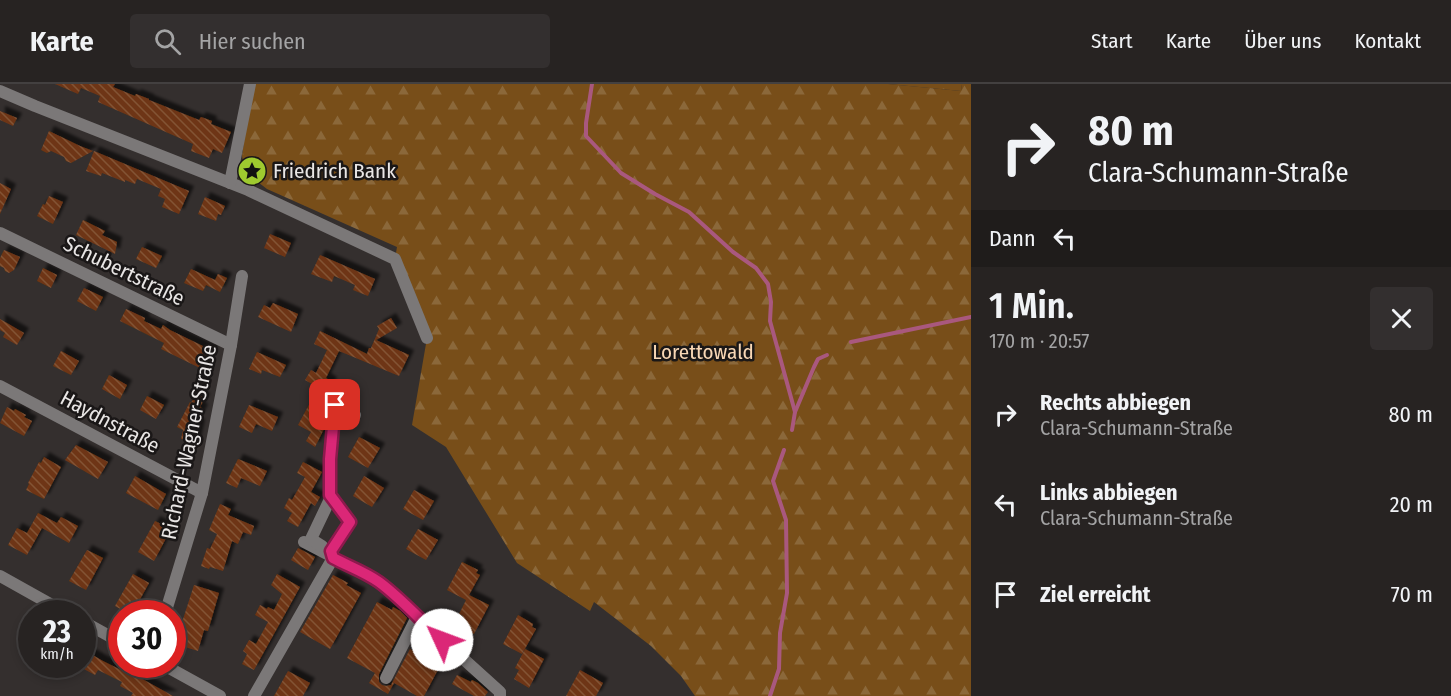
<!DOCTYPE html>
<html lang="de">
<meta charset="utf-8">
<style>
body{margin:0;font-family:"Fira Sans Condensed",sans-serif;background:#332f2f;color:#f1f3f6;height:100vh;display:flex;flex-direction:column;font-size:22px;white-space:nowrap}
*{box-sizing:border-box;margin:0}
p{font-size:20px;color:#a4a4a5}
.icon{flex:none;width:33px;height:33px;fill:none;stroke:currentColor;stroke-width:2;stroke-linecap:round;stroke-linejoin:round}
.map{position:relative;flex:1;overflow:hidden}
.sheet{display:flex;flex-direction:column;background:#272322;width:480px}
.sheet>*{flex:none}
.hud{background:#272322;color:#f1f3f6;overflow:hidden}
.speed{position:absolute;left:18px;top:516px;display:flex;gap:12px;font-size:30px;font-weight:700;text-align:center}
.speed>*{display:grid;place-content:center;width:78px;height:78px;border-radius:50%;background:#272322;box-shadow:0 3px 9px #0003,0 0 0 2px #434040;line-height:1}
.speed small{font-size:15px;font-weight:400}
.speed .limit{border:9px solid #d22;background:#fff;color:#111}
.pin{position:absolute;display:grid;place-items:center;width:51px;height:51px;color:#fff;margin:-26px;border-radius:12px;box-shadow:0 3px 9px #0006}
.me{position:absolute;width:66px;margin:-33px;rotate:313deg;stroke-linejoin:round;filter:drop-shadow(0 0 4px #0008)}
.turn{display:flex;align-items:center;gap:21px;height:126px;padding:0 18px;font-size:27px}
.turn .icon{width:78px;height:78px;stroke-width:2.5}
.turn b{display:block;font-size:42px;line-height:51px}
.then{display:flex;align-items:center;height:57px;padding:0 18px;background:#0003;gap:12px;font-size:22px}
.round{display:grid;place-items:center;flex:none;width:63px;height:63px;border-radius:6px;background:#332f2f}
.summary{display:flex;align-items:center;justify-content:space-between;height:102px;padding:0 18px}
h1{font-size:36px;font-weight:600;line-height:45px}
ul{padding:0;list-style:none}
li{display:flex;align-items:center;gap:18px;height:90px;padding:0 18px}
li div{flex:1}
li b{display:block;font-size:22px}
li em{font-style:normal}
header{display:flex;align-items:center;gap:36px;box-sizing:border-box;height:84px;padding:0 30px;background:#272322;border-bottom:2px solid #434040}
header strong{font-size:28px}
nav{display:flex;gap:33px;margin-inline-start:auto;font-size:21px}
.search{width:420px;height:54px;background:#332f2f;display:flex;align-items:center;gap:15px;box-sizing:border-box;padding:0 21px;border-radius:6px;color:#a4a4a5;font-size:22px}
main{display:flex;flex:1;min-height:0}
.map>svg:first-child{display:block}
</style>
<header>
<strong>Karte</strong>
<div class="search"><svg class="icon" aria-label="search" viewBox="0 0 24 24"><circle cx="10" cy="10" r="6"/><path d="M15 15l6 6"/></svg>Hier suchen</div>
<nav><a>Start</a><a>Karte</a><a>Über uns</a><a>Kontakt</a></nav>
</header>
<main>
<div class="map">
<svg width="971" height="612" viewBox="0 0 971 612">
<defs>
<pattern id="grass-tufts" width="24" height="20" patternUnits="userSpaceOnUse" patternTransform="scale(1.5)"><rect width="24" height="20" fill="#784e19"/><path d="M3 7l-1-3M5 7V3M7 7l1-3M15 17l-1-3M17 17v-4M19 17l1-3" fill="none" stroke="#8b683a"/></pattern>
<pattern id="forest-firs" width="22" height="20" patternUnits="userSpaceOnUse" patternTransform="scale(1.5)"><rect width="22" height="20" fill="#784e19"/><path d="M5 1l3.5 6h-7zM16 11l3.5 6h-7z" fill="#8b683a"/></pattern>
<pattern id="building-back-hatch" width="6" height="6" patternUnits="userSpaceOnUse" patternTransform="scale(1.5)"><rect width="6" height="6" fill="#6e3614"/><path d="M-1 5l2 2M0 0l6 6M5-1l2 2" fill="none" stroke="#835336"/></pattern>
<filter id="shadow"><feDropShadow dx="5" dy="-5" stdDeviation="1.5" flood-color="#0009"/></filter>
</defs>
<rect width="100%" height="100%" fill="#342f2e"/>
<polygon fill="url(#grass-tufts)" points="888,0 962,0 961,7"/>
<polygon fill="url(#forest-firs)" points="252,0 888,0 961,7 962,0 971,0 971,612 695,612 681,592 651,562 594,518 590,527 517,479 446,363 412,341 427,254 395,175 397,163 267,105 246,89 242,72"/>
<g fill="none" stroke-linecap="round" stroke-linejoin="round">
<g stroke="#a9587e" stroke-width="4">
<polyline points="592,0 586,39 586,52 621,89 655,110 689,128 733,168 756,184 768,200 771,218 770,237 795,328"/>
<polyline points="851,258 971,233"/>
<polyline points="792,346 795,328 814,283 818,275 827,271"/>
<polyline points="770,612 779,585 780,549 787,509 786,436 773,397 784,366"/>
</g>
</g>
<g fill="url(#building-back-hatch)" filter="url(#shadow)">
<polygon points="55,0 115,0 113,3 135,12 136,10 149,15 149,16 199,36 201,33 212,37 211,40 231,48 222,69 213,65 209,74 191,67 193,60 98,18 100,12 81,4 78,10"/>
<polygon points="0,27 17,34 13,42 0,36"/>
<polygon points="49,47 80,62 93,67 71,79 66,77 64,73 51,67 47,69 41,66"/>
<polygon points="94,67 189,107 179,130 162,123 165,115 158,112 161,105 137,95 135,100 125,96 125,98 102,89 101,92 86,87"/>
<polygon points="0,99 11,105 0,130"/>
<polygon points="49,112 63,118 53,140 37,132 43,120 45,121"/>
<polygon points="205,113 225,122 221,131 218,130 216,137 198,130"/>
<polygon points="83,136 105,147 102,151 117,158 115,170 76,151"/>
<polygon points="270,150 291,159 285,173 264,164"/>
<polygon points="142,163 162,172 156,184 136,175"/>
<polygon points="4,166 20,173 14,186 9,189 5,187 4,184 0,182 0,174"/>
<polygon points="320,171 375,195 368,212 353,206 355,201 334,192 332,198 311,190"/>
<polygon points="43,184 57,191 51,204 37,197"/>
<polygon points="191,185 215,196 218,190 227,194 220,208 206,201 203,207 184,199"/>
<polygon points="84,204 103,213 96,227 77,217"/>
<polygon points="273,219 298,230 291,248 258,233 264,221 270,224"/>
<polygon points="126,225 145,234 144,237 161,245 163,241 170,246 213,267 204,286 161,265 164,259 120,237"/>
<polygon points="391,234 397,244 376,256 409,271 399,292 339,267 326,294 332,298 321,317 327,320 326,327 321,338 325,340 325,343 315,363 306,357 311,348 298,341 312,315 310,314 314,307 312,300 305,296 311,286 316,289 327,266 314,260 320,247 367,270 369,264 371,264 379,245 377,242"/>
<polygon points="0,235 24,249 17,261 3,253 5,249 0,246"/>
<polygon points="61,267 79,277 71,291 53,282"/>
<polygon points="257,268 286,281 280,293 262,286 261,290 249,285"/>
<polygon points="109,291 127,301 120,315 102,305"/>
<polygon points="196,310 205,314 200,323 203,325 196,339 200,340 196,358 181,355 183,346 177,343 190,318 191,319"/>
<polygon points="147,312 164,321 156,335 140,326"/>
<polygon points="249,321 278,333 272,347 256,340 252,349 239,343"/>
<polygon points="7,323 14,327 15,325 26,331 24,333 32,337 24,352 0,339"/>
<polygon points="359,353 380,364 368,384 348,373"/>
<polygon points="76,361 108,378 98,395 65,376"/>
<polygon points="44,373 61,383 44,415 26,406 29,400 28,399 39,378 41,379"/>
<polygon points="238,375 267,387 260,402 241,394 237,404 226,399"/>
<polygon points="303,378 322,388 311,408 320,413 315,422 311,419 298,443 287,437 292,429 284,424 289,414 292,416 305,393 297,389"/>
<polygon points="135,392 166,410 158,426 126,409"/>
<polygon points="364,392 384,404 372,423 353,412"/>
<polygon points="414,406 434,417 423,436 403,425"/>
<polygon points="220,420 231,425 228,431 254,442 251,451 243,448 238,460 232,457 223,487 210,483 209,485 201,482 207,464 210,465 217,450 209,446"/>
<polygon points="38,429 57,439 61,433 78,442 69,459 42,444 27,471 8,461 17,444 27,449"/>
<polygon points="155,437 171,445 154,477 138,468"/>
<polygon points="418,445 438,456 426,476 406,465"/>
<polygon points="298,464 315,473 308,486 291,476"/>
<polygon points="87,466 103,474 86,506 69,497"/>
<polygon points="462,478 478,486 476,489 480,491 469,511 489,521 474,550 458,542 463,532 459,530 466,516 447,506"/>
<polygon points="133,490 149,499 132,530 129,530 115,522"/>
<polygon points="277,490 300,503 254,586 242,580 247,570 243,567 249,556 256,560 268,538 255,531 260,521 267,525 268,523 274,526 282,510 271,501"/>
<polygon points="333,491 348,499 346,501 361,509 330,565 300,548"/>
<polygon points="194,501 219,509 208,547 204,546 198,567 175,560"/>
<polygon points="377,518 392,526 393,523 400,527 407,534 379,590 379,598 382,601 386,602 391,601 410,565 440,582 424,612 417,612 394,599 388,610 369,599 375,589 347,574"/>
<polygon points="518,531 533,540 532,543 536,545 522,570 503,560"/>
<polygon points="82,565 103,577 125,588 126,586 173,612 131,612 133,609 120,602 122,598 98,586 95,591 82,584"/>
<polygon points="525,565 544,575 529,604 514,595 519,586 515,584"/>
<polygon points="580,586 603,599 596,612 566,612"/>
<polygon points="288,587 310,599 303,612 274,612"/>
<polygon points="457,591 471,598 472,596 478,599 488,608 485,612 474,612 452,600"/>
</g>
<g fill="none" stroke-linecap="round" stroke-linejoin="round">
<g stroke="#7b7878" stroke-width="12">
<polyline points="0,7 35,22 248,106 395,175 427,254"/>
<polyline points="230,99 250,0"/>
<polyline points="0,149 231,261"/>
<polyline points="0,302 202,409"/>
<polyline points="304,458 377,496 398,513 417,533 500,608 500,612"/>
<polyline points="322,462 311,455 331,413"/>
<polyline points="0,492 68,530"/>
<polyline points="165,530 202,409 231,261 242,192"/>
<polyline points="82,537 122,559"/>
<polyline points="162,580 220,612"/>
<polyline points="386,594 417,533"/>
<polyline points="254,612 333,474 331,467 350,438 330,411 330,375 335,321 355,331"/>
</g>
</g>
<g fill="none" stroke-linecap="round" stroke-linejoin="round">
<g stroke="#8e194d" stroke-width="15">
<path id="route" d="M335,321L330,375V411L350,438L331,467L333,474C348,482 365,488 379,498C402,515 421,537 442,556"/>
</g>
<use href="#route" stroke="#db2777" stroke-width="10"/>
</g>
<defs>
<g id="sight-disc" transform="scale(1.5)"><circle r="9.5" fill="#9eca2f" stroke="#1a1717"/><path d="M0-6L1.8-2.2L6-1.7L2.9 1.2L3.7 5.4L0 3.3L-3.7 5.4L-2.9 1.2L-6-1.7L-1.8-2.2Z" fill="#111"/></g>
</defs>
<g fill-rule="evenodd">
<use href="#sight-disc" x="252" y="87"/>
</g>
<g text-anchor="middle" stroke-width="5" stroke-linejoin="round" paint-order="stroke">
<g font-size="21" fill="#e9e6e5" stroke="#1a1717" text-anchor="start">
<text x="273" y="94">Friedrich Bank</text>
</g>
<g font-size="21" fill="#e9e6e5" stroke="#1a1717">
<text transform="translate(124 187) rotate(26)" y="7">Schubertstraße</text>
<text transform="translate(110 338) rotate(28)" y="7">Haydnstraße</text>
<text transform="translate(189 358) rotate(-78)" y="7">Richard-Wagner-Straße</text>
</g>
<g font-size="21" fill="#f8d7b5" stroke="#1a1717">
<text x="703" y="275">Lorettowald</text>
</g>
</g>
</svg>
<div class="speed"><div>23<small>km/h</small></div><div class="limit">30</div></div>
<div class="pin" style="left:335px;top:321px;background:#d93025"><svg class="icon" aria-label="arrive" viewBox="0 0 24 24"><path d="M6 21V4h12l-3 4 3 4H6"/></svg></div>
<svg class="me" style="left:442px;top:556px" viewBox="-20 -20 40 40"><circle r="19" fill="#fff"/><path d="M0-13L10 11 0 6-10 11z" fill="#db2777"/></svg>
</div>
<section class="sheet">
<div class="hud">
<div class="turn"><svg class="icon" aria-label="right" viewBox="0 0 24 24"><path d="M7 20v-9h11M14 6l5 5-5 5"/></svg><div><b>80 m</b>Clara-Schumann-Straße</div></div>
<div class="then">Dann<svg class="icon" aria-label="left" viewBox="0 0 24 24"><path d="M17 20v-9H6M10 6l-5 5 5 5"/></svg></div>
</div>
<div class="summary"><div><h1>1 Min.</h1><p>170 m · 20:57</p></div><a class="round"><svg class="icon" aria-label="close" viewBox="0 0 24 24"><path d="M6 6l12 12M18 6L6 18"/></svg></a></div>
<ul>
<li><svg class="icon" aria-label="right" viewBox="0 0 24 24"><path d="M7 20v-9h11M14 6l5 5-5 5"/></svg><div><b>Rechts abbiegen</b><p>Clara-Schumann-Straße</p></div><em>80 m</em></li>
<li><svg class="icon" aria-label="left" viewBox="0 0 24 24"><path d="M17 20v-9H6M10 6l-5 5 5 5"/></svg><div><b>Links abbiegen</b><p>Clara-Schumann-Straße</p></div><em>20 m</em></li>
<li><svg class="icon" aria-label="arrive" viewBox="0 0 24 24"><path d="M6 21V4h12l-3 4 3 4H6"/></svg><div><b>Ziel erreicht</b></div><em>70 m</em></li>
</ul>
</section>
</main>
